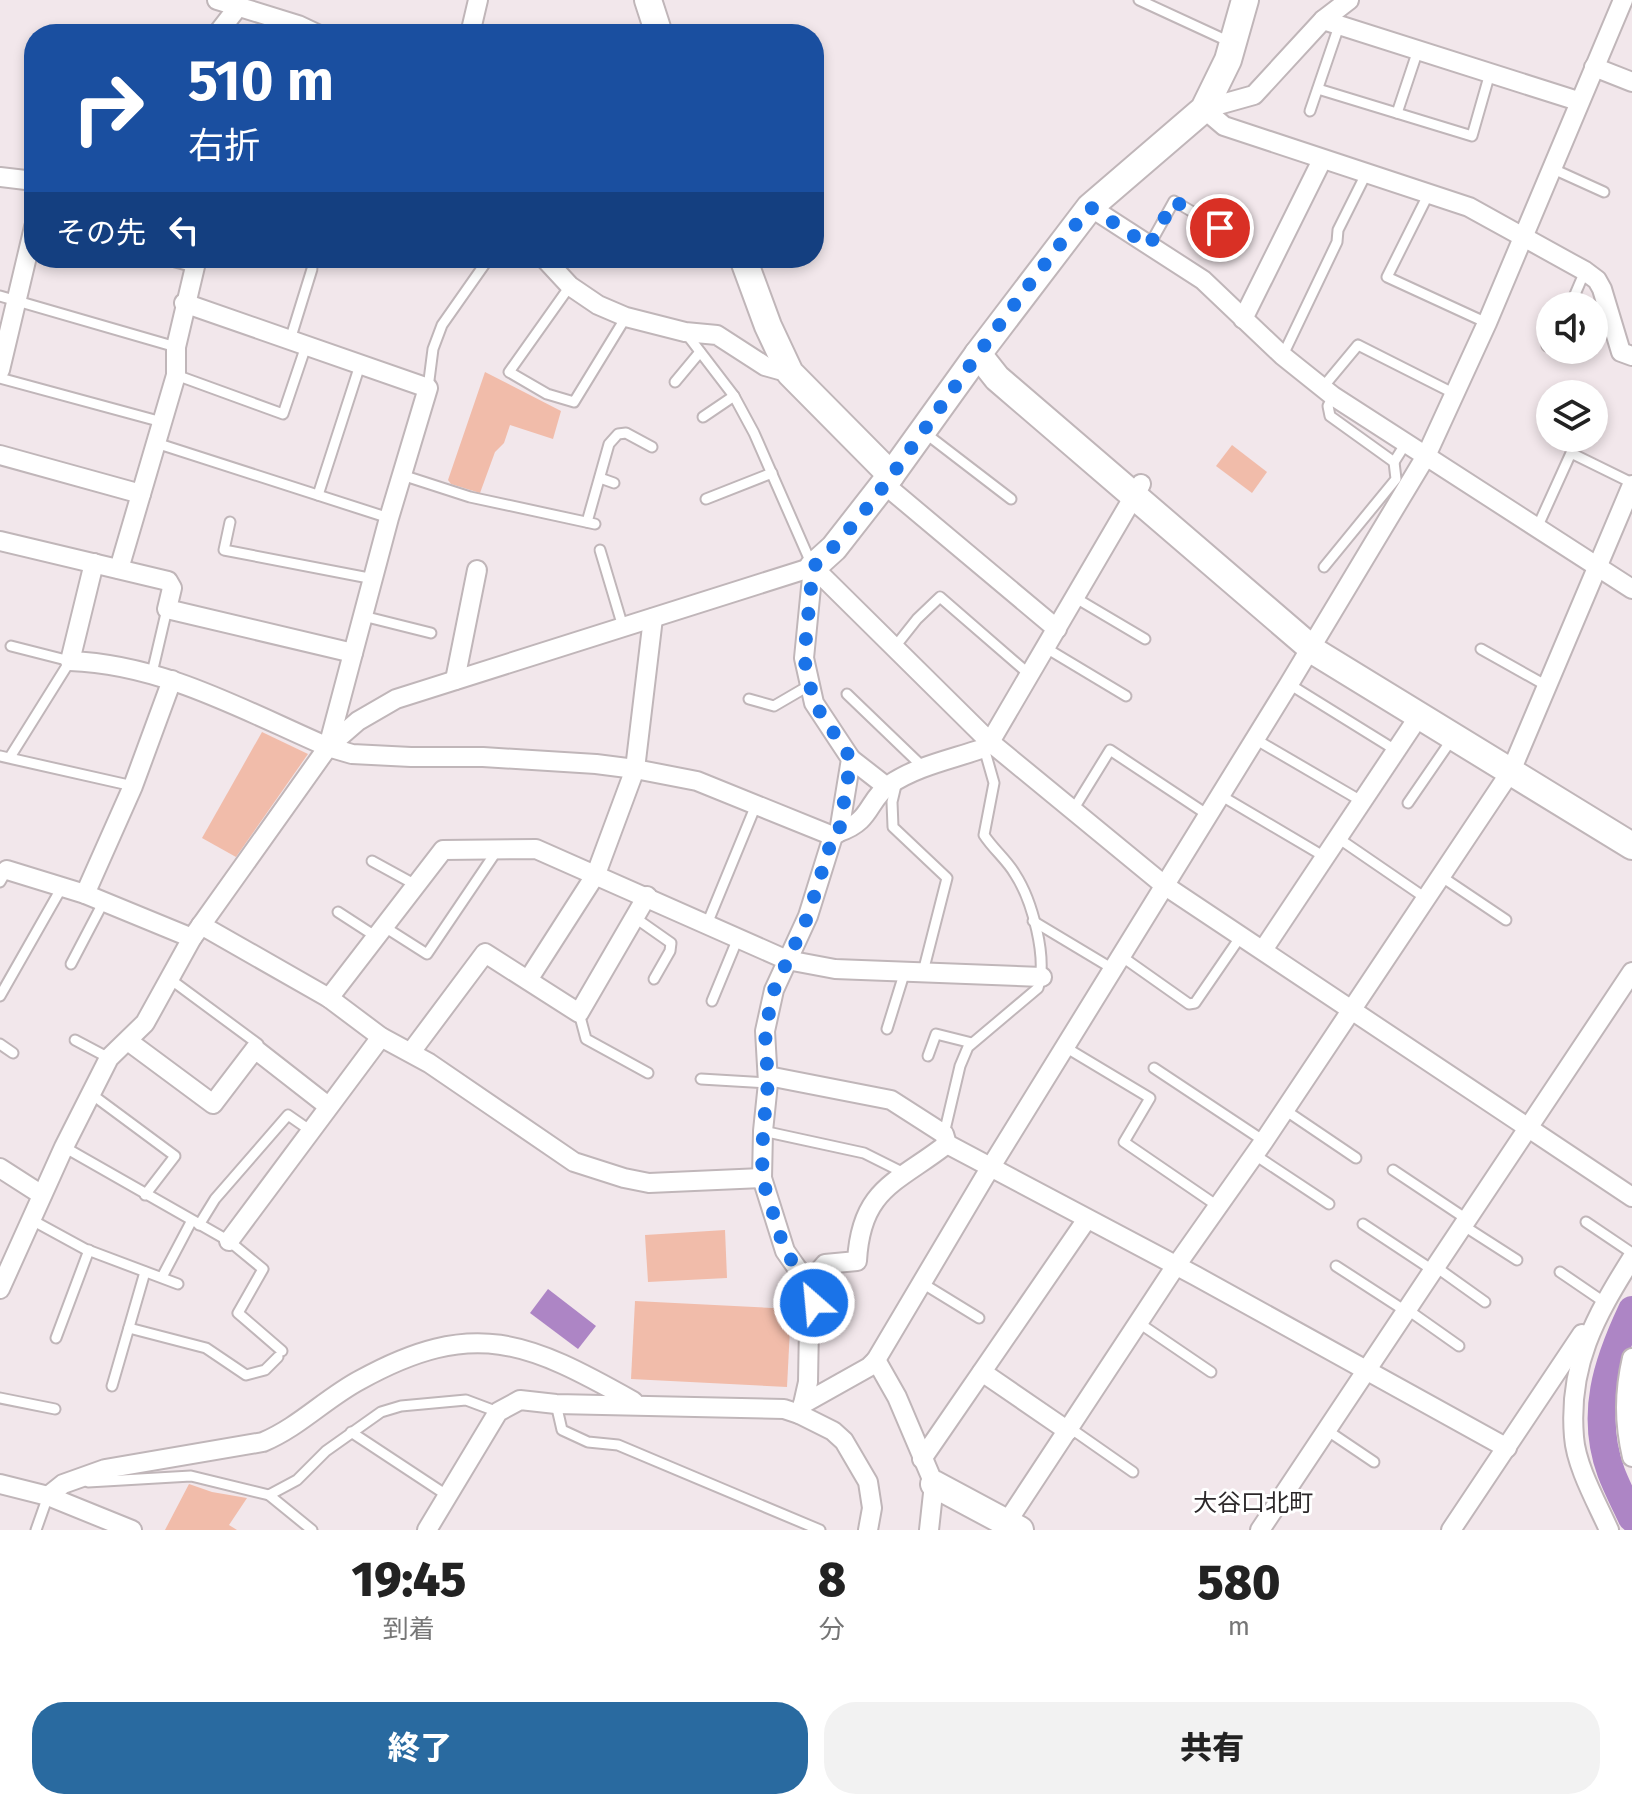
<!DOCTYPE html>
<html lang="ja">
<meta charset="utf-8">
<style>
body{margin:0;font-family:"Fira Sans","Noto Sans JP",sans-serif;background:#f2f2f2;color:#222;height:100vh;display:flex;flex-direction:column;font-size:30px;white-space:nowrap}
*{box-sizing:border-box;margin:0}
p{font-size:26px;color:#767676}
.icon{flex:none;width:44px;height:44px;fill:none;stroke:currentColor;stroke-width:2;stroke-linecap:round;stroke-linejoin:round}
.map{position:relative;height:1530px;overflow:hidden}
.sheet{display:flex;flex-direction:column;background:#fff;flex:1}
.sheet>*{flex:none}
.top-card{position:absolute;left:24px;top:24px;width:800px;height:244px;border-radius:32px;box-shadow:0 4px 12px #0003;background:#1a4fa0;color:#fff;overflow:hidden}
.buttons{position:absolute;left:1536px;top:292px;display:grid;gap:16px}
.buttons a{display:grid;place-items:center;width:72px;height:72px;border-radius:50%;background:#fff;box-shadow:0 4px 12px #0003;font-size:40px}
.pin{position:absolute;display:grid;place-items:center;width:68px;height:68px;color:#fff;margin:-34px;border:4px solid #fff;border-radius:50%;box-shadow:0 2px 8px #0007}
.me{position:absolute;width:88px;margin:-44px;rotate:333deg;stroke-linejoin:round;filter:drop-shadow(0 0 6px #0008)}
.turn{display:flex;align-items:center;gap:28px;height:168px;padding:0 32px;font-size:36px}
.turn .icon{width:104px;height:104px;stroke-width:2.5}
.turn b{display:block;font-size:56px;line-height:68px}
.then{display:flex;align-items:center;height:76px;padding:0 32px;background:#0003;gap:16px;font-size:30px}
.eta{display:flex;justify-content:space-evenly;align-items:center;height:136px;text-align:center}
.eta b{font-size:48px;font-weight:800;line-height:56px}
.button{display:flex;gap:16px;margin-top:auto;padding:16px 32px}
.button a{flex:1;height:92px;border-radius:32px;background:#296aa0;color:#fff;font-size:32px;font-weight:800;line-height:92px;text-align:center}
.button a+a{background:#f2f2f2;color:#222}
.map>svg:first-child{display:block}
</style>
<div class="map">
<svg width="1632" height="1530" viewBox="0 0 1632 1530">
<rect width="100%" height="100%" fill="#f2e7eb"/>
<g fill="#f1bcaa">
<polygon points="232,28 260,28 290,34 227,34"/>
<polygon points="485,372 561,411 553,439 510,425 504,443 495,452 480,493 451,484 448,480"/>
<polygon points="1232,445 1267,472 1252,493 1216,466"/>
<polygon points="262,732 308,754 236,857 202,838"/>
<polygon points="725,1230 727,1278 648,1282 645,1235"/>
<polygon points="635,1301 791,1309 787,1387 631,1379"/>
<polygon points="189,1484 212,1492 247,1498 229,1525 237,1530 165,1530"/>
</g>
<polygon fill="#ad85c5" points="548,1289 596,1326 578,1349 530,1313"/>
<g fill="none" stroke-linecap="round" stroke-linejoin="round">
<path stroke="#ad85c5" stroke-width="28" d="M1632,1310C1607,1363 1590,1414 1611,1472C1617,1488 1625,1503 1632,1518"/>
<g stroke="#c0b6b9" stroke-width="13">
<g id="lane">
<polyline points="1139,0 1230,42"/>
<polyline points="1318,89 1472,136 1490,73"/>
<polyline points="1310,111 1339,26"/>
<polyline points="1397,113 1418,50"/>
<polyline points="1551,168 1604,192"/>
<polyline points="1429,193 1387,277 1487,323"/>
<polyline points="1149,246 1174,201 1220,228"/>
<polyline points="160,258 194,267"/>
<polyline points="570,286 509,372 547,394 574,402 626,317"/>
<polyline points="0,296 176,347"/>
<polyline points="1570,306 1585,271"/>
<polyline points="685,332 734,396 754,433 811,563"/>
<polyline points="290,340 312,269"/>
<polyline points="1547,346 1550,342"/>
<polyline points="1283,355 1337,242 1338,230 1366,174"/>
<polyline points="176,375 283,414 306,346"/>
<polyline points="0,378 162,422"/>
<polyline points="675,382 700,352"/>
<polyline points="1323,387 1358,345 1455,394"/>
<polyline points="428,388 433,349 442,325 489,258"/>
<polyline points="1333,396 1328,406 1330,416 1394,462 1406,443"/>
<polyline points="703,417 734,396"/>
<polyline points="925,433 1011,499"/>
<polyline points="156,443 389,518"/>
<polyline points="402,475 470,497 595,524"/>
<polyline points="600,478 614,483"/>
<polyline points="318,495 360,365"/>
<polyline points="706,499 772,473"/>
<polyline points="230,522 224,550 374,579"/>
<polyline points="587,522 609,444 618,434 626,433 652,447"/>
<polyline points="1537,528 1571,453 1632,483"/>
<polyline points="600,550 623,627"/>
<polyline points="1324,567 1396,479 1394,462"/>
<polyline points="1074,597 1145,639"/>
<polyline points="363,616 431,633"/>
<polyline points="894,648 917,619 940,597 1030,675"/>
<polyline points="1046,648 1126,696"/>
<polyline points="1481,649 1547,686"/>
<polyline points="152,673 167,609"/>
<polyline points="1289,684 1397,751"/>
<polyline points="847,694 924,768"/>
<polyline points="749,699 774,706 810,685"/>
<polyline points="1255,739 1363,802"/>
<polyline points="0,756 133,786"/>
<polyline points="10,757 70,661 11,646"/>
<polyline points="897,781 892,802 893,827 947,878 923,972"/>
<polyline points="1220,795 1325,857"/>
<polyline points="1408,803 1452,739"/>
<polyline points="1073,810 1110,750 1208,815"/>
<polyline points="1338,838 1427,899"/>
<polyline points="372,861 414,884"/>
<polyline points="1442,877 1506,920"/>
<polyline points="0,882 7,870 3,869"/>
<polyline points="338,912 375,936"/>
<polyline points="634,917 671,943 670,951 654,979"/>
<polyline points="1033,921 1113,969"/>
<polyline points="707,924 756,805"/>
<polyline points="383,926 427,954 498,849"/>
<polyline points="1121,956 1189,1004 1195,1003 1241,936"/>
<polyline points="71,964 104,901"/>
<polyline points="170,979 258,1044 257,1047"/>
<polyline points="0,996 62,887"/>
<polyline points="712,1001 738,938"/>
<polyline points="579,1013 586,1039 648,1073"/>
<polyline points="887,1029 905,971"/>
<polyline points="75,1040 109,1058"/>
<polyline points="0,1044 13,1053"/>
<polyline points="1065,1047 1150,1098 1124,1142 1219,1207"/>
<polyline points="928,1056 936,1034 972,1043"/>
<polyline points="1154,1068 1264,1141"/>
<polyline points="701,1079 768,1083"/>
<polyline points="90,1093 175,1156 145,1195"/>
<polyline points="1285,1110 1356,1158"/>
<polyline points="763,1131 864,1153 904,1173"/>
<path d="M944,1134L960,1066L968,1047L1038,988C1048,958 1032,900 1015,874C1007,860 993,849 984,835L994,783L984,748"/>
<polyline points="64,1147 229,1241 263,1269 238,1313 282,1351"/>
<polyline points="1255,1155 1329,1204"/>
<polyline points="1393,1170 1468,1220"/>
<polyline points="30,1219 85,1249 178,1284"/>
<polyline points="1586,1222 1632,1253"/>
<polyline points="1363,1224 1434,1271"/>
<polyline points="199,1225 215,1199 288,1115 311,1131"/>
<polyline points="1464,1226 1517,1260"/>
<polyline points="1336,1266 1407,1312"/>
<polyline points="1436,1267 1485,1302"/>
<polyline points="1560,1272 1604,1302"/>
<polyline points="162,1277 191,1222"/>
<polyline points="922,1283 979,1318"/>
<polyline points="1408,1310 1459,1346"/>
<polyline points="1139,1323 1211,1372"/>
<polyline points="129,1328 206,1348 246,1375 265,1370 278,1357"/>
<polyline points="56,1338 89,1250"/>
<polyline points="112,1386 145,1272"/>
<polyline points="0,1398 55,1409"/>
<polyline points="556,1404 562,1430 588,1442 618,1445 820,1530"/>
<polyline points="1070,1428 1133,1472"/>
<polyline points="1328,1431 1374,1462"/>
<polyline points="351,1432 448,1496"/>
<polyline points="88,1482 191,1476 269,1495 297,1480 326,1451 381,1412 401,1406 466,1400 498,1412"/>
<polyline points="269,1495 312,1530"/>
<polyline points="36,1530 48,1496"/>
</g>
</g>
<g stroke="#c0b6b9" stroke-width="22">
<g id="street">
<polyline points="217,0 298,25 317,34"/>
<polyline points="1323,20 1578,101"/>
<polyline points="217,34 238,7"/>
<polyline points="470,34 478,0"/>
<polyline points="1594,67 1632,82"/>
<polyline points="1204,109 1224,126 1469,207 1585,271 1597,280 1602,289 1621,352 1632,356"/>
<polyline points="1204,109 1254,95 1323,20 1349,0"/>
<polyline points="0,177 34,181"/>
<polyline points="1090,207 1203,280 1283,356 1333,396 1632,589"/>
<polyline points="544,258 570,286 598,305 626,317 685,332 717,335 765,366 790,373"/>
<polyline points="184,303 428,388 389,518 328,747"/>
<polyline points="1243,319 1322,160"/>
<polyline points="0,370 34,227"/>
<polyline points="0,455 141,494"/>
<polyline points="884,484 1057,629"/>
<polyline points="0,541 168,581 172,588 167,609 353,653"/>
<path d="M94,563L70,661C162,664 245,711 328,747L352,754L411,757H483L596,764L635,769L697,781L833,836"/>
<polyline points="813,567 990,742 1164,885 1632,1197"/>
<polyline points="119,569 176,375 176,347 197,258"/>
<polyline points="455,680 477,570"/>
<polyline points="851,759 887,787"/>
<path d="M839,832C872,821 867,801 889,785C916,766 953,759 984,748L990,742L1141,484"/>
<polyline points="7,870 85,894 192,938"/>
<polyline points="85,894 133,786 172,680"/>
<polyline points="201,925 329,998 381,1037 429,1063 574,1162 624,1178 649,1183 762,1178"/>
<polyline points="1263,950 1419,716"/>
<polyline points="528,980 596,874 635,769 653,618"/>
<polyline points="329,998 443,850 536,849 787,960 835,969 1042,977"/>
<polyline points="128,1041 213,1104 255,1049 328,1106"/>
<polyline points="411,1052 485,953 579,1013 647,896"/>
<polyline points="768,1076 891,1100 944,1134 947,1144 1196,1276 1507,1448"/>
<polyline points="0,1168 42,1195"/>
<polyline points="229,1241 381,1037"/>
<path d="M808,1284L825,1264L857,1261C861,1188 897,1183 947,1144"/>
<polyline points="0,1289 64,1147 109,1058 145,1023 192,938 328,747 358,721 396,699 813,567"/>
<path d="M1632,1358C1624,1393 1624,1422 1632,1457"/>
<polyline points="876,1360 897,1397 934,1484 929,1530"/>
<polyline points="982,1372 1068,1431"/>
<polyline points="803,1404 808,1382 809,1325 814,1303 813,1291 785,1251 762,1178 763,1131 768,1083 765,1031 774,990 808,916 833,836 839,832 851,759 814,703 804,658 813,567"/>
<polyline points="799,1414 833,1431 844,1441 868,1482 872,1508 868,1530"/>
<polyline points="922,1459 1087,1219"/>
<polyline points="0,1484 48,1496 132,1530"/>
<path d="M48,1496L63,1484L105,1469L263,1442C299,1427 326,1398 360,1380C474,1317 528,1342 633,1401"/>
<polyline points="1007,1522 1173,1270 1264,1141 1511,771 1632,485"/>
<polyline points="427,1530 498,1412 520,1400 556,1404 784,1409 799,1414 803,1404 869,1367 876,1360 984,1178 1289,684 1426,456 1487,323 1623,0"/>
<polyline points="1260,1530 1632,972"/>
<polyline points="1451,1530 1582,1334"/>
<path d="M1609,1530C1597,1503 1576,1466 1574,1437C1568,1365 1595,1317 1632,1258"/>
</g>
</g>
<g stroke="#c0b6b9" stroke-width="30">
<g id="secondary">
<polyline points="648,0 659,34"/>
<polyline points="743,258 768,326 790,373 891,475"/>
<polyline points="978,354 997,378 1317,653 1632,846"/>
<polyline points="813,567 834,548 891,475 978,354 1090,207 1204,109 1228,60 1245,0"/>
<polyline points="934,1484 1020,1530"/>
</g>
</g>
<use href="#lane" stroke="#fff" stroke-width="9"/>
<use href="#street" stroke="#fff" stroke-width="18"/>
<use href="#secondary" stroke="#fff" stroke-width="26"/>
</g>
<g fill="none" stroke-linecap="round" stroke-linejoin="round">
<path stroke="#1a73e8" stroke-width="14" stroke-dasharray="0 25.2" d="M814,1303L813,1291L785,1251L762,1178L763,1131L768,1083L765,1031L774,990L808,916L833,836L839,832L851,759L814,703L804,658L813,567C862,522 900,463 939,409C987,341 1037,272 1090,207L1149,246L1174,201L1220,228"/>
</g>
<g text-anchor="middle" stroke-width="6" stroke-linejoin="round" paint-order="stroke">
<g font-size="24" fill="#2c282a" stroke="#fff">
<text x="1253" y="1511">大谷口北町</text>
</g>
</g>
</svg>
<div class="buttons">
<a><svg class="icon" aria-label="sound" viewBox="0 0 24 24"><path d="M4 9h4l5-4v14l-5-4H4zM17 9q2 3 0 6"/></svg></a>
<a><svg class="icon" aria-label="layers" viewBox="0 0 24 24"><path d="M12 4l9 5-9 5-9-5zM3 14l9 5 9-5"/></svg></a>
</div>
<div class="pin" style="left:1220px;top:228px;background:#d93025"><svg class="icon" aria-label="arrive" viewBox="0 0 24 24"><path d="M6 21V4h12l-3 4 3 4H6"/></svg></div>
<svg class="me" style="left:814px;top:1303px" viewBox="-20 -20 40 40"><circle r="17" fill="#1a73e8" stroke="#fff" stroke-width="3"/><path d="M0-11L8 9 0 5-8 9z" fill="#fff"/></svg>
<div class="top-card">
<div class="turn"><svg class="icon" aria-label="right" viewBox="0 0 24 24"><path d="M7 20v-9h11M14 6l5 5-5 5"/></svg><div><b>510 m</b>右折</div></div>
<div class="then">その先<svg class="icon" aria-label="left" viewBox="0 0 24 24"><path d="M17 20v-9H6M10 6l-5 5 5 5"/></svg></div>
</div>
</div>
<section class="sheet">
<div class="eta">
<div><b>19:45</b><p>到着</p></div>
<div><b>8</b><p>分</p></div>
<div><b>580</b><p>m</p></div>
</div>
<div class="button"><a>終了</a><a>共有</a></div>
</section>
